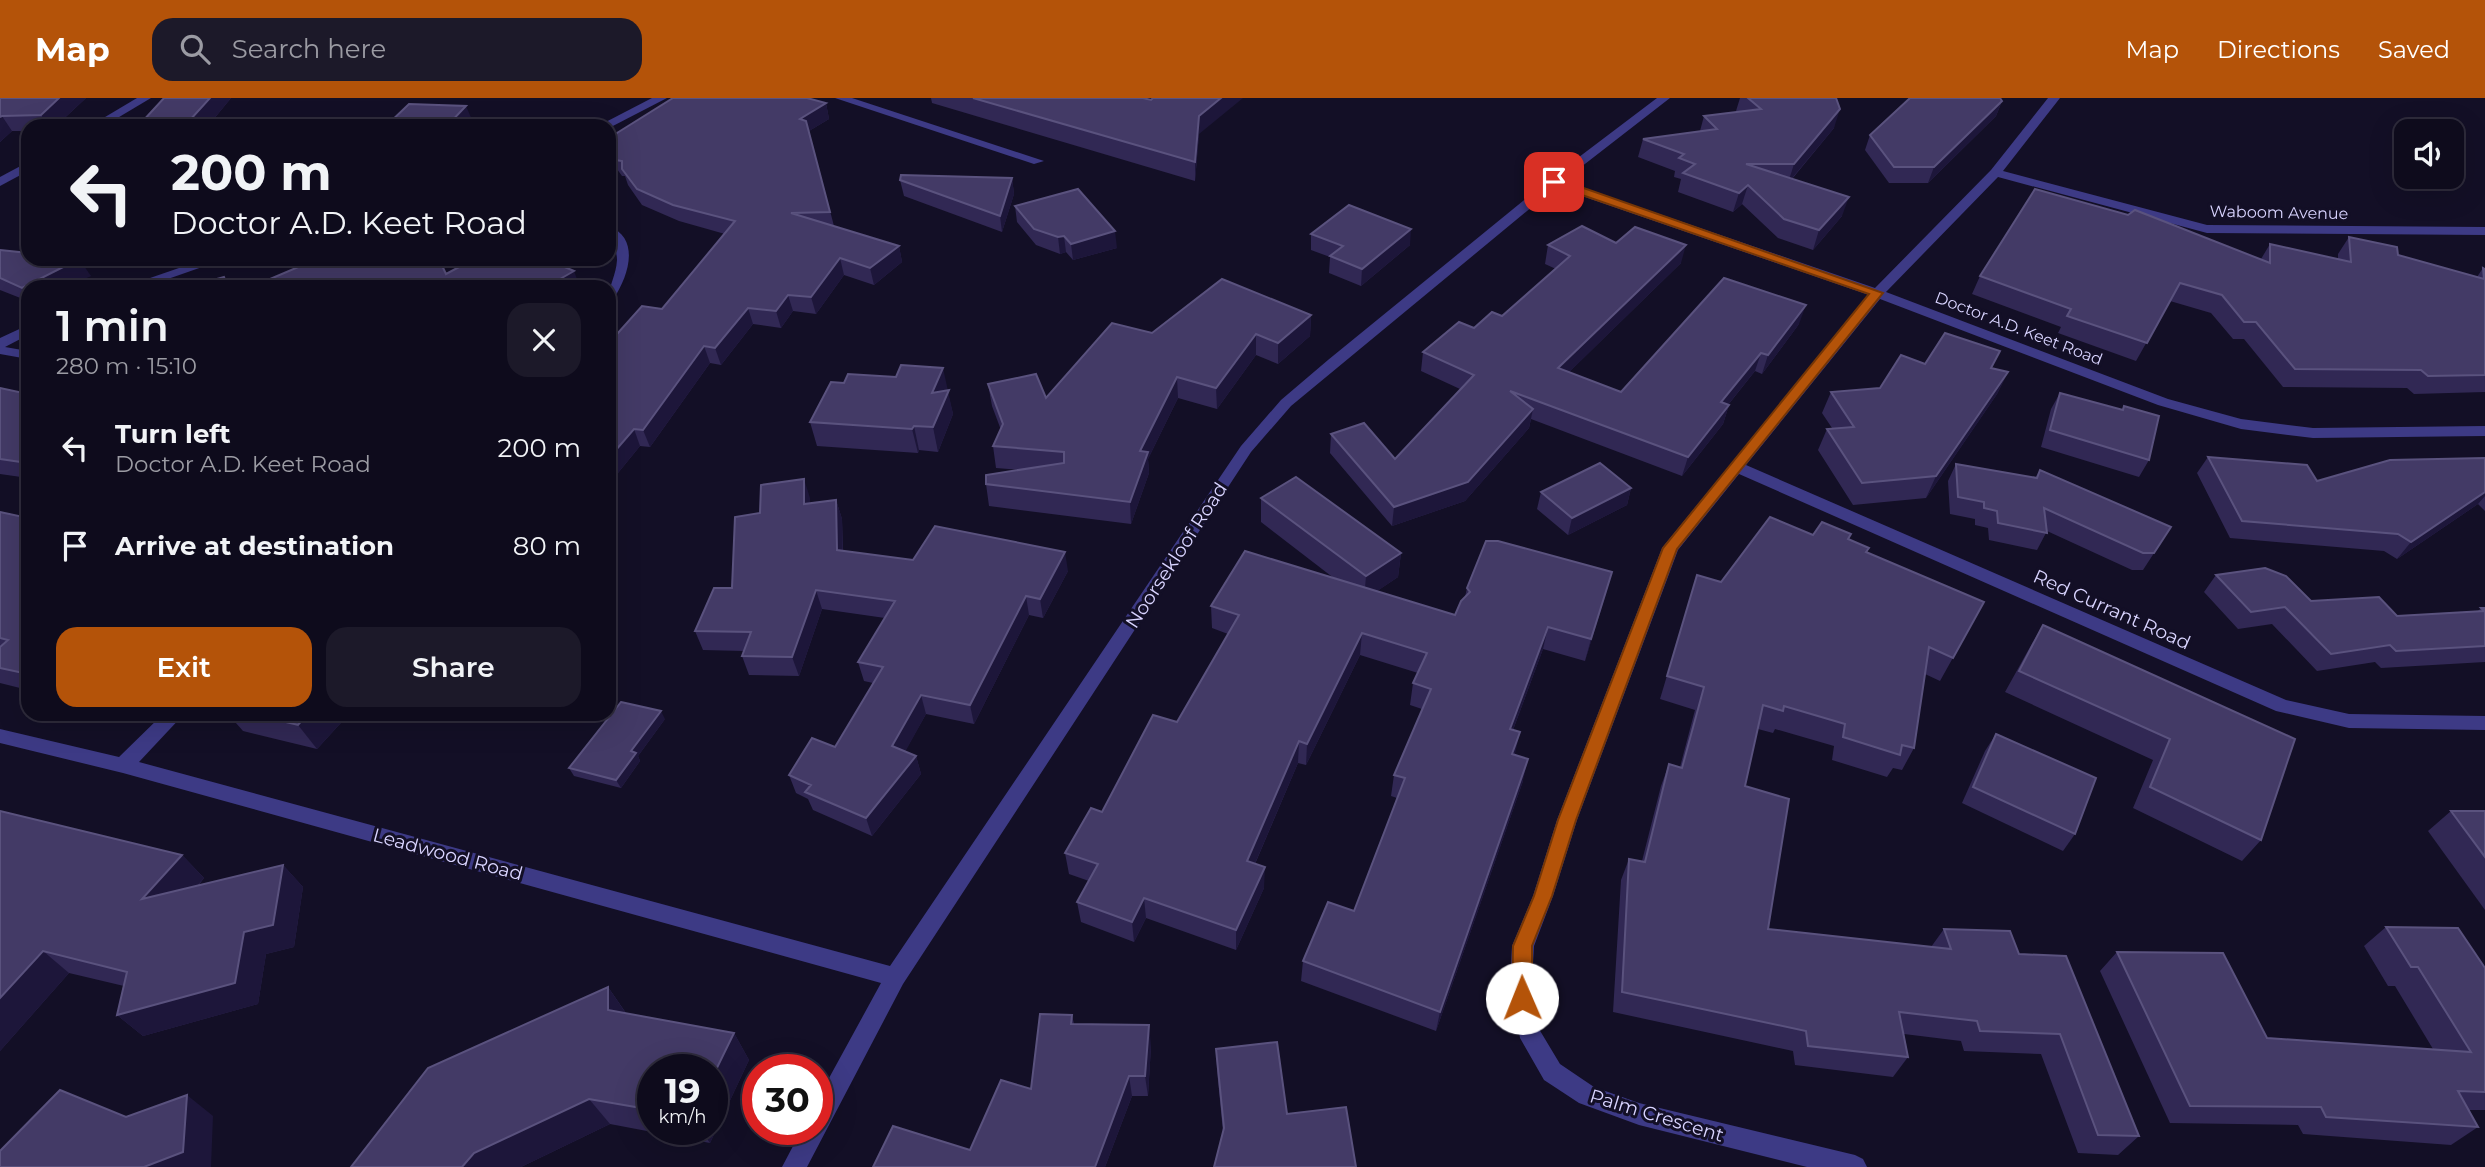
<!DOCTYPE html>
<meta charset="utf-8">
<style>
body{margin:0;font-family:Montserrat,sans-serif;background:#1c1929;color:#f1f3f6;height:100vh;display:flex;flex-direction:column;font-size:26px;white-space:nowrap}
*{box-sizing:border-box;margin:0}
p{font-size:23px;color:#9b9ba3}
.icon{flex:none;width:38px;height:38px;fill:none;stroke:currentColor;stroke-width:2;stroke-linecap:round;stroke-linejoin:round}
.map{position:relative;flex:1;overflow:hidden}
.details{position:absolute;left:21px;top:182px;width:595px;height:441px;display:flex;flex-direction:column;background:#0e0b1c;border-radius:21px;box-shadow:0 7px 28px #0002,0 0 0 2px #2e2b3b}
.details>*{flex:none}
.hud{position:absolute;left:21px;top:21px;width:595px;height:147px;border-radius:21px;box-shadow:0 7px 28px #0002,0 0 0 2px #2e2b3b;background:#0e0b1c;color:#f1f3f6;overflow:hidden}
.buttons{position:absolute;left:2394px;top:21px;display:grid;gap:14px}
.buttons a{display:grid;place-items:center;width:70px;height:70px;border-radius:14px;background:#0e0b1c;box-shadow:0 7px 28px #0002,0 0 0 2px #2e2b3b;font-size:35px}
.speed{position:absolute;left:637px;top:956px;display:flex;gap:14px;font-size:35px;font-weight:700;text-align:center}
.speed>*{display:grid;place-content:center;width:91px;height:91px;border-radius:50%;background:#0e0b1c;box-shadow:0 7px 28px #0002,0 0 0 2px #2e2b3b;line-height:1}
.speed small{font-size:18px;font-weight:400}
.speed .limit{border:10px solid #d22;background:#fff;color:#111}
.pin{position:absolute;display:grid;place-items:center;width:60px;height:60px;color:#fff;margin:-30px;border-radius:14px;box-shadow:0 4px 10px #0006}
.me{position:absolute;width:77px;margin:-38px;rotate:359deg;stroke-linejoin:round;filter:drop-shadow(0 0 5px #0008)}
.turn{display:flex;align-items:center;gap:24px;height:147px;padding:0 35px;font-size:32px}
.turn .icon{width:91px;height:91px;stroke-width:2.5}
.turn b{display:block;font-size:49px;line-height:60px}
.round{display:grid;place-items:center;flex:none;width:74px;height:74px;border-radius:21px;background:#1c1929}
.headline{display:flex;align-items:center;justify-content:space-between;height:119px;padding:0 35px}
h1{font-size:42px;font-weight:600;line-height:52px}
.action{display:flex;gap:14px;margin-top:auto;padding:14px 35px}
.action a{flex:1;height:80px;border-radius:21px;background:#b45309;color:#fff;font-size:28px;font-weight:600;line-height:80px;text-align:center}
.action a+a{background:#1c1929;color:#f1f3f6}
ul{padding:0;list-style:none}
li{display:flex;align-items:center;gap:21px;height:98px;padding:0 35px}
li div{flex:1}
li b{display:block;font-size:26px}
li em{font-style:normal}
header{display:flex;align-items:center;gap:42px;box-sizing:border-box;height:98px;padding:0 35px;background:#b45309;color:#fff}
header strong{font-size:33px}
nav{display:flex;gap:38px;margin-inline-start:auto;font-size:24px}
.search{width:490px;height:63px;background:#1c1929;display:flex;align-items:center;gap:18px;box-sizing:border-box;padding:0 24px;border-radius:21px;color:#9b9ba3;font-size:26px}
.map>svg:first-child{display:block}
</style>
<header>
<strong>Map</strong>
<div class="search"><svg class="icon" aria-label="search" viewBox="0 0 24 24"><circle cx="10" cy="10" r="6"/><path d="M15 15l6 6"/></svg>Search here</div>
<nav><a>Map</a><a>Directions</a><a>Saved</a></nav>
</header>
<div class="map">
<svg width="2485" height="1069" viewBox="0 0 2485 1069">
<rect width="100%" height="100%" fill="#130f26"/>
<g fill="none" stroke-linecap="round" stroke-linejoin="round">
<g fill="#3d3a85" fill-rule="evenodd">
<polygon points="137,0 151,0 104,28 90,28"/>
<polygon points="652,0 667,0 609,30 598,28"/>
<polygon points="835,0 852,0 1044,63 1034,66"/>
<polygon points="1657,0 1670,0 1563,83 1875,190 1991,72 2048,0 2060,0 2003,73 2207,127 2485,129 2485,137 2207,135 1998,79 1886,194 2168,301 2241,321 2313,330 2485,328 2485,338 2313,340 2241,331 2158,307 1880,201 1746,367 2286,602 2349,616 2485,618 2485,632 2349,630 2276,613 1739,376 1678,452 1577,722 1553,798 1534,848 1532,883 1539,931 1560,966 1594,989 1639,1005 1855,1057 1863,1061 1867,1069 1807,1069 1639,1027 1579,1005 1544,982 1520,940 1510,883 1512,848 1533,798 1557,722 1662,450 1869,197 1556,89 1291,308 1251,354 903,886 807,1069 782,1069 802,1031 817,1031 817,1002 881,885 123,675 0,645 0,631 119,659 163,616 184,616 139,664 890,868 1241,348 1281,302 1328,262 1550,81"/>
<polygon points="28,64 28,73 0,88 0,79"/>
<path d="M609,128C641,141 628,179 614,200L609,201C609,186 616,178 617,162C617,150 609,141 609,128Z"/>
<polygon points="205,161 225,161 145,189 124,189"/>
<polygon points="28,227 28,237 5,249 28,253 28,261 0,256 0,240"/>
</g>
</g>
<g fill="#312854" fill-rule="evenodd">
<polygon points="0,0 86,0 56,28 28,28 28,33 12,33 0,44"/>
<polygon points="164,0 231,0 208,28 144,28 142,24"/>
<polygon points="931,0 1143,0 1199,36 1195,83 932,5"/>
<polygon points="1740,0 1836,0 1834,30 1792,81 1842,118 1813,152 1778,140 1742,106 1733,114 1678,94 1681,81 1674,79 1675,73 1638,59 1643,41 1700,33 1704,18 1737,14 1736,13"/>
<polygon points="2002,3 1996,18 1928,85 1889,85 1865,52 1870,37"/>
<polygon points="826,5 829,21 809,33 834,128 899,148 902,164 874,187 844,177 816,216 793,213 781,230 753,226 721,267 710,265 650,349 640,348 609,386 609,245 662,211 725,136 679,123 642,107 628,87 625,78 622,78 609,60 609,40"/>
<polygon points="1012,80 1014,96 1002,134 904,98 900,82"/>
<polygon points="1015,108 1117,150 1073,162 1066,154 1060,156 1036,147 1017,124"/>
<polygon points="1311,136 1410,147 1361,188 1329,175 1330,159 1311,152"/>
<polygon points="2349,139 2398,157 2477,179 2483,170 2485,171 2485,294 2414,296 2407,290 2283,289 2244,241 2233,241 2211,215 2170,203 2136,263 2058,235 2061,229 1972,196 1980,178 2261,161 2270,146 2338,161 2338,156"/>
<polygon points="1616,145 1681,165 1569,274 1621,294 1799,226 1762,276 1755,273 1728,307 1729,307 1723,326 1682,378 1531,321 1529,330 1465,403 1392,428 1330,355 1331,336 1395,361 1460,291 1421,273 1423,254 1474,230 1502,218 1556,171 1545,166 1548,147"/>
<polygon points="0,152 91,178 28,189 28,203 0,192"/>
<polygon points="1311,217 1310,238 1278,266 1256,257 1217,311 1178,300 1148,361 1149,375 1131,426 989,408 986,386 1021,372 996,370 993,348 1001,332 992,308 988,286 1046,300 1152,235"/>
<polygon points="1925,266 1992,270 2008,274 1997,296 1926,400 1853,407 1818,352 1827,331 1832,330 1822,315 1831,294 1880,290"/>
<polygon points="0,290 28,296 28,380 0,376"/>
<polygon points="947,292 953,316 938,354 919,352 918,355 817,348 810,324"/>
<polygon points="2060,295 2121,312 2124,308 2149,362 2139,379 2041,349 2051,311"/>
<polygon points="2208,359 2317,383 2485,360 2485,413 2478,406 2397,461 2384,453 2230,440 2197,375"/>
<polygon points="1956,366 2035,380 2040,372 2171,429 2143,472 2132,472 2047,433 2037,452 1989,442 1988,430 1975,427 1975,421 1950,416 1948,383"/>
<polygon points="1631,390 1627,407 1568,437 1537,411 1541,394"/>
<polygon points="810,400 810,405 836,402 842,421 843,453 913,462 1068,473 1043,520 1029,517 974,626 926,616 905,653 916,658 921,676 872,738 813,712 808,701 796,695 789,677 835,649 873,585 864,583 858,564 885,520 822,511 799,578 749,577 742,558 744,553 703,552 695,533 732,490 760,415"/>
<polygon points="1261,400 1401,455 1398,479 1377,493 1455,517 1465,499 1467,490 1612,474 1585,563 1543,551 1513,632 1515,657 1523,683 1436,933 1301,883 1303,863 1354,813 1397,700 1391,698 1394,677 1422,611 1410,607 1413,585 1418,575 1360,557 1306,667 1298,665 1255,766 1264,790 1236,852 1146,820 1134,844 1081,824 1077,804 1089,783 1069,776 1065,755 1102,714 1177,624 1228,536 1212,530 1211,508 1335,481 1261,424"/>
<polygon points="0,414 28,420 28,592 0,585"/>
<polygon points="1851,436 1849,441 1867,454 1984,504 1940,583 1925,576 1914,650 1902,672 1893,670 1887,679 1832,662 1834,648 1775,631 1773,635 1758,631 1745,688 1768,831 1931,849 1944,831 2019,856 2139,1038 2118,1057 2078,1055 2041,956 1964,953 1961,943 1904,936 1908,959 1893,979 1795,967 1793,953 1613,914 1621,782 1629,761 1642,763 1661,688 1669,666 1680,669 1695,612 1660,601 1697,477 1721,484 1813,437"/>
<polygon points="2216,477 2311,503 2397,518 2478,513 2481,510 2485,510 2485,564 2381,570 2375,564 2317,573 2272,526 2238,531 2204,494"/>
<polygon points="2043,527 2295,641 2261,742 2242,763 2133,710 2153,662 2005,594 2030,549"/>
<polygon points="228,616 349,616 317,651 243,633"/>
<polygon points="387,616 405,616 402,619"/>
<polygon points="665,621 638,658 640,663 621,690 574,678 569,670"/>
<polygon points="1996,636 2075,736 2063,753 1962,705 1985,653"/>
<polygon points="0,713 182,757 204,780 198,788 283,767 303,789 294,849 266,856 258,906 143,938 117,917 124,888 69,875 0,953"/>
<polygon points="2451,713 2485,713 2485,812 2428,733"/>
<polygon points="2386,829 2485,870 2485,1012 2468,1012 2478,1029 2451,1047 2303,1036 2298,1027 2170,1025 2100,873 2117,854 2267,940 2433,951 2395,888 2388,888 2364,848"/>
<path d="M608,889L626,915L734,935L749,962L710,1045L610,1026L521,1069H351ZM653,971L712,1031H653Z"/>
<polygon points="1072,917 1074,926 1151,948 1148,998 1132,998 1105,1069 873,1069 970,1052 1031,991"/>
<polygon points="1216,951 1287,1016 1223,1034 1217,972"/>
</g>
<g fill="#1d163a">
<polygon points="59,0 86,0 56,28 48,28 41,17"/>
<polygon points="210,0 231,0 208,28 194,28 190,22"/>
<polygon points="1221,0 1243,0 1199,36 1195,83 1195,64 1199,18"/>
<polygon points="2002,3 1996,18 1928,85 1934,69"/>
<polygon points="826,5 829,21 804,36 800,21"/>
<polygon points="466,8 473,24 469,28 447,28"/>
<polygon points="1840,11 1834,30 1788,85 1794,66"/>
<polygon points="2,18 12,33 0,44 0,19"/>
<polygon points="1012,80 1014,96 1002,134 1000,118"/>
<polygon points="1748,87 1742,106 1733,114 1739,95"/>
<polygon points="1849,99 1842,118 1813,152 1819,132"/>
<polygon points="1411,131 1410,147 1361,188 1362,171"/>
<polygon points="1115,133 1117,150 1073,162 1071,146"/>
<polygon points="1064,138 1066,154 1060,156 1058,139"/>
<polygon points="1686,147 1681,165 1554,289 1558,270"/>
<polygon points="899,148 902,164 874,187 870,170"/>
<polygon points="840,160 844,177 816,216 811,199"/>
<polygon points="79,161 91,178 68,189 28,189 28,197 22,190"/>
<polygon points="542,161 574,161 549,176"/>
<polygon points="574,173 580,189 546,189"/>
<polygon points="788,197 793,213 781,230 776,213"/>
<polygon points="1806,207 1799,226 1762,276 1768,257"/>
<polygon points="748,210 753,226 721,267 715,250"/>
<polygon points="1311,217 1310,238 1278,266 1278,245"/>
<polygon points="1256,236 1256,257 1217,311 1216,290"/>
<polygon points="704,248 710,265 650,349 643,332"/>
<polygon points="1761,255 1755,273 1715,323 1721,304"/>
<polygon points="943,270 953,316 938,354 933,329 932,295"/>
<polygon points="2008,274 1997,296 1926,400 1936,378"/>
<polygon points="1177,279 1178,300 1148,361 1149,375 1131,426 1130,404 1140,353"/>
<polygon points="1729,307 1723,326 1682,378 1688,359"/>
<polygon points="1533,311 1529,330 1465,403 1392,428 1394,409"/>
<polygon points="914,328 919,352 918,355 912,331"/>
<polygon points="634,331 640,348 609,386 609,360"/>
<polygon points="804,381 810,400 810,425 804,406"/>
<polygon points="1631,390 1627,407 1568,437 1572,420"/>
<polygon points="2485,394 2485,398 2478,406 2397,461 2411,444"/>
<polygon points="836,402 842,421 843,471 837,452"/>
<polygon points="1065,454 1068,473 1043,520 1040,501"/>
<polygon points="1401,455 1398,479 1364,502 1366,478"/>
<polygon points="1612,474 1606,496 1585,563 1591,541"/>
<polygon points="816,492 822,511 799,578 792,559"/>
<polygon points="1026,498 1029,517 974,626 970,607"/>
<polygon points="1548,529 1543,551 1505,653 1510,631"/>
<polygon points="1362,535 1360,557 1306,667 1307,646"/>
<polygon points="921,597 926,616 898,667 892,648"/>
<polygon points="661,613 665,621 638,658 640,663 621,690 616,682 631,653"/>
<polygon points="308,616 349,616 317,651 298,627"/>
<polygon points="1520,634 1515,656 1507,678 1512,656"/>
<polygon points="1299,643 1298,665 1247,784 1247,763"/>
<polygon points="916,658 921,676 872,738 866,720"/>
<polygon points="1528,661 1523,683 1436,933 1440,914"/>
<polygon points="182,757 204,780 166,823 142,801"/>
<polygon points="283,767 303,789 294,849 266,856 258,906 143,938 117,917 244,834"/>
<polygon points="1265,769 1264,790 1236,852 1236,832"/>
<polygon points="1144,800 1146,820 1134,844 1132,824"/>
<polygon points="43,853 69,875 0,953 0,900"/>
<polygon points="608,889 627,917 608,912"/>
<polygon points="1149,927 1151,948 1148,998 1145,978"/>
<polygon points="734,935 749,962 710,1045 700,1031 712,1031 712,980"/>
<polygon points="1129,978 1132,998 1105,1069 1095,1069"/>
<polygon points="187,997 213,1018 211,1069 144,1069"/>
<polygon points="589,1001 610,1026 521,1069 462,1069 474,1055"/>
</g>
<g fill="#433a66" stroke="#5a527e" stroke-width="2">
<polygon points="0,0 59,0 41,17 2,18 0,19"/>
<polygon points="164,0 210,0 190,22 142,24"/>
<polygon points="673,0 807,0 826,5 800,21 806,23 830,114 791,115 899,148 870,170 840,160 811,199 788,197 776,213 748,210 715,250 704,248 643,332 634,331 609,360 609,245 642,208 662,211 735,123 673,107 637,91 622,71 622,63 616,62 609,52 609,40"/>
<polygon points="973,0 1143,0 1151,2 1153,0 1221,0 1199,18 1195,64"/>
<polygon points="1748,0 1836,0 1840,11 1794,66 1746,66 1849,99 1819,132 1784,121 1748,87 1739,95 1683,75 1695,66 1679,60 1684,56 1643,41 1717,31 1704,18 1761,11"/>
<polygon points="1910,0 2000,0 2002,3 1934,69 1894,69 1870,37"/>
<polygon points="409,6 466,8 447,28 386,28"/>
<polygon points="901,77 1012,80 1000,118 900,82"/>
<polygon points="1078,91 1115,133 1071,146 1064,138 1058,139 1034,131 1015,108"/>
<polygon points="2035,91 2128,117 2135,112 2270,165 2270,146 2351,164 2349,139 2397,149 2398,157 2484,181 2483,170 2485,171 2485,277 2428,278 2421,272 2295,271 2256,224 2244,224 2222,197 2180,185 2147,245 2067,218 2071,211 1980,178"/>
<polygon points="1349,107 1411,131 1362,171 1330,158 1343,148 1311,136"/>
<polygon points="1582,128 1616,145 1635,129 1686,147 1558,270 1621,294 1724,180 1806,207 1768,257 1761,255 1721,304 1729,307 1688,359 1510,293 1533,311 1468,384 1394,409 1331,336 1364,325 1395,361 1474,277 1423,254 1459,224 1474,230 1492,214 1502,218 1570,158 1548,147"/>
<polygon points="0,152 28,155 28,161 79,161 22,190 0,180"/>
<polygon points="317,161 439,161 446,176 474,161 546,161 574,173 546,189 268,189 270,181"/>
<polygon points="224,179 228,189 192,188"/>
<polygon points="1222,181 1311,217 1278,245 1256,236 1216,290 1177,279 1140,353 1148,354 1130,404 986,386 986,377 1064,365 1064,354 993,348 1003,326 988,286 1036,276 1046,300 1112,225 1152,235"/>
<polygon points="1945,235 2000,253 1991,270 2008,274 1936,378 1862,385 1827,331 1854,329 1831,294 1880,290 1901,257 1925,266"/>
<polygon points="901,267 943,270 932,295 949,292 933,329 914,328 912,331 810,324 831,284 844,285 848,276 896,279"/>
<polygon points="0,290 28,296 28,365 0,361"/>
<polygon points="2060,295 2123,312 2124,308 2159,318 2149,362 2050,332"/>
<polygon points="2208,359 2307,367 2317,383 2390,362 2485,360 2485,394 2411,444 2398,436 2242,423"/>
<polygon points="1600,365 1631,390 1572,420 1541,394"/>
<polygon points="1956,366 2037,380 2040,372 2171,429 2154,455 2143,455 2044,410 2047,435 1998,425 1997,413 1984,410 1984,404 1958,399"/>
<polygon points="1296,379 1401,455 1366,478 1261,400"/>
<polygon points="804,381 804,406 836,402 837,452 913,462 935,428 1065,454 1040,501 1026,498 970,607 921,597 892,648 916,658 866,720 805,694 811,687 789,677 812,640 835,649 883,569 858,564 895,503 816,492 792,559 742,558 751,534 695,533 714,490 732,490 735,419 760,415 761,387"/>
<polygon points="0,414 28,420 28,576 0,570 0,549 8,542 0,540"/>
<polygon points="1770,419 1813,437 1822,424 1851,436 1848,441 1869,450 1866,454 1984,504 1953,560 1929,549 1914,650 1902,647 1900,657 1843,639 1845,626 1784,608 1783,613 1763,607 1745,688 1789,701 1768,831 1951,851 1944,831 2010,833 2019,856 2066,858 2139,1038 2098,1037 2060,936 1980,933 1977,923 1899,914 1908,959 1808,948 1806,933 1622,894 1629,761 1645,764 1669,666 1682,670 1704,589 1667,578 1697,477 1721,484"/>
<polygon points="1486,443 1498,443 1612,474 1591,541 1548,529 1510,631 1520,634 1512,656 1528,661 1440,914 1303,863 1328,804 1354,813 1405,680 1394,677 1431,591 1413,585 1427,555 1362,535 1307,646 1299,643 1247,763 1265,769 1236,832 1144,800 1132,824 1077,804 1098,766 1065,755 1091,710 1102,714 1153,617 1177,624 1239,517 1211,508 1245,453 1455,517 1461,503 1470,494 1467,490"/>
<polygon points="2265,470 2286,478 2311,503 2379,499 2397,518 2484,513 2481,510 2485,510 2485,548 2396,553 2390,547 2331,556 2285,509 2251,514 2216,477"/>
<polygon points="2043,527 2295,641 2261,742 2150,689 2170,641 2019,573"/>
<polygon points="621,604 661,613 631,653 636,655 616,682 569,670"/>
<polygon points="252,616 308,616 298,627"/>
<polygon points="1996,636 2096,680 2075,736 1973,689"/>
<polygon points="0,713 182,757 142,801 283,767 273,827 244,834 235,885 117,917 127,874 43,853 0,900"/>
<polygon points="2451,713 2485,713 2485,759"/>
<polygon points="2386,829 2458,830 2485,870 2485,994 2458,993 2478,1029 2326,1019 2321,1009 2190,1008 2117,854 2223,855 2267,940 2471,954 2418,869 2411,869"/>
<polygon points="608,889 608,912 734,935 712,980 712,971 653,971 653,1012 589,1001 474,1055 462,1069 351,1069 428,970"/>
<polygon points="1040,916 1072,917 1071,926 1149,927 1145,978 1129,978 1095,1069 873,1069 893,1028 970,1052 1001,982 1031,991"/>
<polygon points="1277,944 1287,1016 1346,1009 1356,1069 1214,1069 1224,1030 1216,951"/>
<polygon points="60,992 126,1019 187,997 183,1054 144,1069 0,1069 0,1053"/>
</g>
<polygon fill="#b45309" stroke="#753606" stroke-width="2" points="1550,81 1558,81 1883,195 1677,451 1576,722 1552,798 1532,848 1532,900 1529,907 1522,909 1515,907 1512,900 1513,848 1534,798 1558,722 1663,450 1869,196 1550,86"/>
<g text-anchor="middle" stroke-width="6" stroke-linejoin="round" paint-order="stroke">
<g font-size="16" fill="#d9d4ff" stroke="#130f26">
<text transform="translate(2279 114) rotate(1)" y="6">Waboom Avenue</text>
<text transform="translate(2019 230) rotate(21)" y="6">Doctor A.D. Keet Road</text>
</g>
<g font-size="19" fill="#d9d4ff" stroke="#130f26">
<text transform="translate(1176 457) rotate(-57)" y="7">Noorsekloof Road</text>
<text transform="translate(2112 511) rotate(24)" y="7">Red Currant Road</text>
<text transform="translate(448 756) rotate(15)" y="7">Leadwood Road</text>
<text transform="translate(1657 1017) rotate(17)" y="7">Palm Crescent</text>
</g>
</g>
</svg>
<div class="buttons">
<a><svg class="icon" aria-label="sound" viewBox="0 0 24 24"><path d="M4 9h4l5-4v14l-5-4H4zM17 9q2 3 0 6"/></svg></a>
</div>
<div class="speed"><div>19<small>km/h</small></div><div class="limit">30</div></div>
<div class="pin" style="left:1554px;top:84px;background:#d93025"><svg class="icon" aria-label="arrive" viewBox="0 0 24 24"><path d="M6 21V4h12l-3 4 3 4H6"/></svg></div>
<svg class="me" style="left:1522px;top:900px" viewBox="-20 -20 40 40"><circle r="19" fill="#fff"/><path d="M0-13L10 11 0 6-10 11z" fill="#b45309"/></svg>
<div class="hud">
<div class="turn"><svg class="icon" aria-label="left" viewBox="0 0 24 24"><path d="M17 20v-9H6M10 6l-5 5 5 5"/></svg><div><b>200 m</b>Doctor A.D. Keet Road</div></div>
</div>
<section class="details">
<div class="headline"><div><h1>1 min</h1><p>280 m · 15:10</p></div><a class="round"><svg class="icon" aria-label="close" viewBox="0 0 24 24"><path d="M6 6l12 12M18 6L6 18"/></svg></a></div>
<ul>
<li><svg class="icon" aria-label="left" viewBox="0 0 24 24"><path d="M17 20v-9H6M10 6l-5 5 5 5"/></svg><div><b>Turn left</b><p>Doctor A.D. Keet Road</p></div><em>200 m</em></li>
<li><svg class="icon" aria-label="arrive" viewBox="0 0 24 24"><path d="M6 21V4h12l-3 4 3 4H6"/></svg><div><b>Arrive at destination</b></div><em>80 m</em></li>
</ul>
<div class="action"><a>Exit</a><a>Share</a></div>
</section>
</div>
